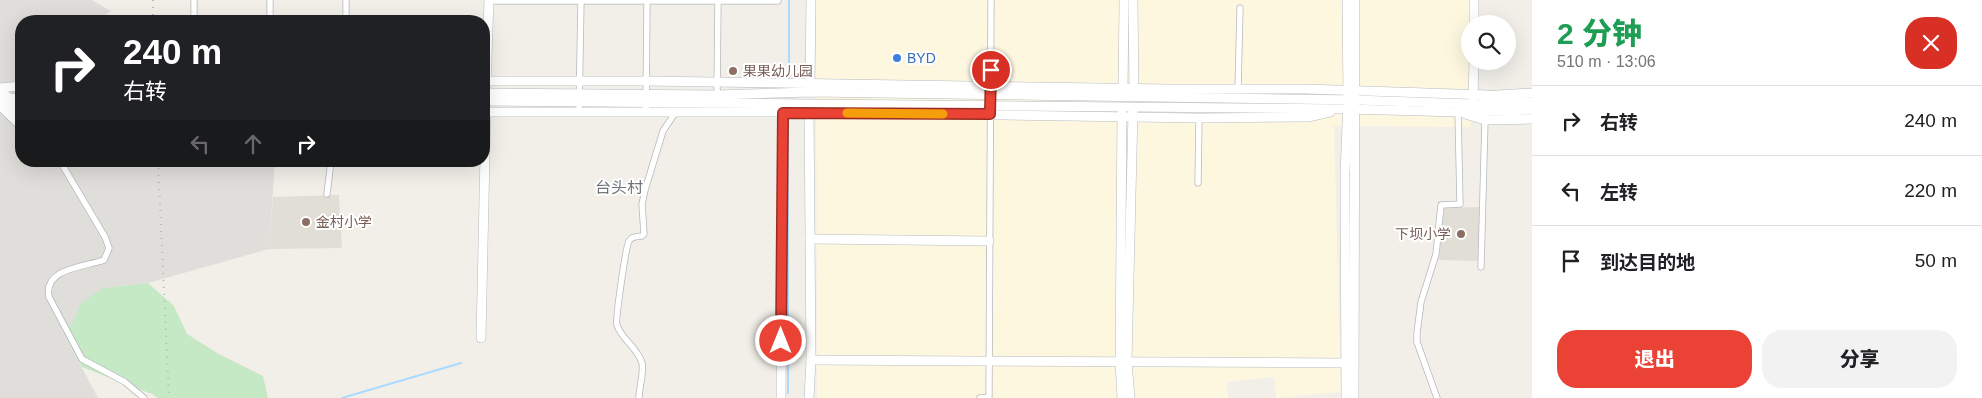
<!DOCTYPE html>
<html lang="zh">
<meta charset="utf-8">
<style>
body{margin:0;font-family:Arial,"Noto Sans SC",sans-serif;background:#f2f2f2;color:#202124;height:100vh;display:flex;flex-direction:column;font-size:19px;white-space:nowrap}
*{box-sizing:border-box;margin:0}
p{font-size:16px;color:#757577}
.icon{flex:none;width:28px;height:28px;fill:none;stroke:currentColor;stroke-width:2;stroke-linecap:round;stroke-linejoin:round}
.map{position:relative;flex:1;overflow:hidden}
.sheet{display:flex;flex-direction:column;background:#fff;width:450px}
.sheet>*{flex:none}
.hud{position:absolute;left:15px;top:15px;width:475px;height:152px;border-radius:20px;box-shadow:0 5px 20px #0002;background:#202124;color:#fff;overflow:hidden}
.fabs{position:absolute;left:1461px;top:15px;display:grid;gap:10px}
.fabs a{display:grid;place-items:center;width:55px;height:55px;border-radius:50%;background:#fff;box-shadow:0 5px 20px #0002;font-size:25px}
.pin{position:absolute;display:grid;place-items:center;width:42px;height:42px;color:#fff;margin:-21px;border:2px solid #fff;border-radius:50%;box-shadow:0 1px 5px #0007}
.me{position:absolute;width:55px;margin:-28px;rotate:0deg;stroke-linejoin:round;filter:drop-shadow(0 0 4px #0008)}
.turn{display:flex;align-items:center;gap:18px;height:105px;padding:0 25px;font-size:22px}
.turn .icon{width:65px;height:65px;stroke-width:2.5}
.turn b{display:block;font-size:35px;line-height:42px}
.lanes{display:flex;align-items:center;height:48px;padding:0 25px;background:#0003;justify-content:center;gap:25px;direction:ltr}
.lanes .off{opacity:.35}
.round{display:grid;place-items:center;flex:none;width:52px;height:52px;border-radius:20px;background:#f2f2f2}
.head{display:flex;align-items:center;justify-content:space-between;height:85px;padding:0 25px}
h1{font-size:30px;font-weight:800;line-height:38px;color:#1e9e55}
.primary-button{display:flex;gap:10px;margin-top:auto;padding:10px 25px}
.primary-button a{flex:1;height:58px;border-radius:20px;background:#ea4335;color:#fff;font-size:20px;font-weight:800;line-height:58px;text-align:center}
.primary-button a+a{background:#f2f2f2;color:#202124}
ul{padding:0;list-style:none}
li{display:flex;align-items:center;gap:15px;height:70px;padding:0 25px;border-top:1px solid #e0e0e0}
li div{flex:1}
li b{display:block;font-size:19px}
li em{font-style:normal}
main{display:flex;flex:1;min-height:0}
.map>svg:first-child{display:block}
</style>
<main>
<div class="map">
<svg width="1532" height="398" viewBox="0 0 1532 398">
<rect width="100%" height="100%" fill="#f1efe8"/>
<polygon fill="#fef7e0" points="816,0 1473,0 1470,24 1471,127 1334,126 1341,392 1276,398 1274,377 1227,382 1228,398 817,398"/>
<polygon fill="#e0deda" points="0,0 92,0 111,11 97,21 21,21 21,161 275,161 269,249 148,283 103,288 66,338 98,398 0,398"/>
<g fill="#e1ded6">
<polygon points="339,195 342,248 269,249 273,197"/>
<polygon points="1480,207 1479,261 1439,260 1444,208"/>
</g>
<polygon fill="#c5e8c5" points="148,283 174,306 187,334 217,353 263,376 268,398 158,398 152,394 82,367 66,338 81,303 103,288"/>
<g fill="none" stroke-linecap="round" stroke-linejoin="round">
<g stroke="#aadaff" stroke-width="2">
<polyline points="789,79 789,0"/>
<polyline points="788,393 788,119"/>
<polyline points="342,398 461,363"/>
</g>
<g stroke="#b5b8bc" stroke-width="7">
<g id="street">
<polyline points="270,0 270,21"/>
<polyline points="488,1 778,1"/>
<polyline points="194,21 194,0"/>
<polyline points="346,21 346,0"/>
<polyline points="1238,90 1240,8"/>
<polyline points="717,98 718,0"/>
<polyline points="0,108 21,128"/>
<polyline points="579,112 581,0"/>
<polyline points="646,113 647,0"/>
<path d="M60,161L105,237L109,248L104,260C85,267 43,268 49,297L82,359L125,382L144,398"/>
<polyline points="1198,183 1199,118"/>
<polyline points="327,194 331,161"/>
<polyline points="1481,267 1485,120"/>
<path d="M639,398C639,388 644,373 642,363C638,348 621,339 617,325C615,320 626,246 629,241C632,236 636,237 642,236L644,234L642,204L645,190L663,131L675,113"/>
<polyline points="980,398 989,397 991,0"/>
<polyline points="1437,398 1417,342 1417,333 1421,302 1436,254 1441,205 1460,204 1458,112"/>
</g>
</g>
<g stroke="#b6babf" stroke-width="10">
<g id="secondary">
<polyline points="1133,0 1134,93"/>
<polyline points="1474,24 1474,0"/>
<polyline points="484,81 646,81 1170,89 1305,89 1488,95"/>
<polyline points="486,87 489,0"/>
<polyline points="810,87 811,0"/>
<polyline points="0,88 21,86"/>
<polyline points="1123,92 1124,0"/>
<polyline points="0,93 12,99 21,97"/>
<polyline points="484,93 717,95 809,92 1356,100 1473,104 1532,102"/>
<polyline points="1482,96 1532,93"/>
<polyline points="1473,98 1474,61"/>
<polyline points="0,100 13,116 21,115"/>
<polyline points="4,100 14,107 21,106"/>
<polyline points="484,101 1347,109 1458,112 1532,110"/>
<polyline points="484,112 809,112 1199,118 1308,117 1330,112"/>
<polyline points="1122,113 1120,362 1122,398"/>
<polyline points="1465,114 1485,120 1532,119"/>
<polyline points="810,239 989,241"/>
<polyline points="481,338 486,108"/>
<polyline points="811,360 1347,363"/>
<polyline points="781,398 783,113"/>
<polyline points="809,398 811,360 809,108"/>
<polyline points="1130,398 1127,362 1133,111"/>
<polyline points="1346,398 1345,174 1348,100 1347,0"/>
<path d="M1354,398C1354,265 1355,133 1355,0"/>
</g>
</g>
<use href="#street" stroke="#fff" stroke-width="5.5"/>
<use href="#secondary" stroke="#fff" stroke-width="9"/>
<g stroke="#b6b7b8" stroke-width="2" stroke-dasharray="1 6" stroke-linecap="butt">
<polyline points="153,0 153,21"/>
<polyline points="158,161 169,398"/>
</g>
</g>
<g fill="none" stroke-linecap="round" stroke-linejoin="round">
<g stroke="#982c22" stroke-width="12">
<polyline id="route" points="781,341 783,113 990,114 991,70"/>
</g>
<use href="#route" stroke="#ea4335" stroke-width="9"/>
<polyline stroke="#f59e0b" stroke-width="9" points="847,113 943,114"/>
</g>
<circle fill="#3f7fe0" stroke="#fff" stroke-width="2" cx="897" cy="58" r="5"/>
<g fill="#8d6e63" stroke="#fff" stroke-width="2">
<circle cx="733" cy="71" r="5"/>
<circle cx="306" cy="222" r="5"/>
<circle cx="1461" cy="234" r="5"/>
</g>
<g text-anchor="middle" stroke-width="4" stroke-linejoin="round" paint-order="stroke">
<g font-size="14" fill="#366cbe" stroke="#fff" text-anchor="start">
<text x="907" y="63">BYD</text>
</g>
<g font-size="14" fill="#785e54" stroke="#fff" text-anchor="start">
<text x="743" y="76">果果幼儿园</text>
<text x="316" y="227">金村小学</text>
<text x="1451" y="239" text-anchor="end">下坝小学</text>
</g>
<g font-size="16" fill="#70757a" stroke="#fff">
<text x="619" y="193">台头村</text>
</g>
</g>
</svg>
<div class="fabs">
<a><svg class="icon" aria-label="search" viewBox="0 0 24 24"><circle cx="10" cy="10" r="6"/><path d="M15 15l6 6"/></svg></a>
</div>
<div class="pin" style="left:991px;top:70px;background:#d93025"><svg class="icon" aria-label="arrive" viewBox="0 0 24 24"><path d="M6 21V4h12l-3 4 3 4H6"/></svg></div>
<svg class="me" style="left:781px;top:341px" viewBox="-20 -20 40 40"><circle r="17" fill="#ea4335" stroke="#fff" stroke-width="3"/><path d="M0-11L8 9 0 5-8 9z" fill="#fff"/></svg>
<div class="hud">
<div class="turn"><svg class="icon" aria-label="right" viewBox="0 0 24 24"><path d="M7 20v-9h11M14 6l5 5-5 5"/></svg><div><b>240 m</b>右转</div></div>
<div class="lanes"><svg class="icon off" aria-label="left" viewBox="0 0 24 24"><path d="M17 20v-9H6M10 6l-5 5 5 5"/></svg><svg class="icon off" aria-label="ahead" viewBox="0 0 24 24"><path d="M12 20V5M6 11l6-6 6 6"/></svg><svg class="icon" aria-label="right" viewBox="0 0 24 24"><path d="M7 20v-9h11M14 6l5 5-5 5"/></svg></div>
</div>
</div>
<section class="sheet">
<div class="head"><div><h1>2 分钟</h1><p>510 m · 13:06</p></div><a class="round" style="background:#d93025;color:#fff"><svg class="icon" aria-label="close" viewBox="0 0 24 24"><path d="M6 6l12 12M18 6L6 18"/></svg></a></div>
<ul>
<li><svg class="icon" aria-label="right" viewBox="0 0 24 24"><path d="M7 20v-9h11M14 6l5 5-5 5"/></svg><div><b>右转</b></div><em>240 m</em></li>
<li><svg class="icon" aria-label="left" viewBox="0 0 24 24"><path d="M17 20v-9H6M10 6l-5 5 5 5"/></svg><div><b>左转</b></div><em>220 m</em></li>
<li><svg class="icon" aria-label="arrive" viewBox="0 0 24 24"><path d="M6 21V4h12l-3 4 3 4H6"/></svg><div><b>到达目的地</b></div><em>50 m</em></li>
</ul>
<div class="primary-button"><a>退出</a><a>分享</a></div>
</section>
</main>
